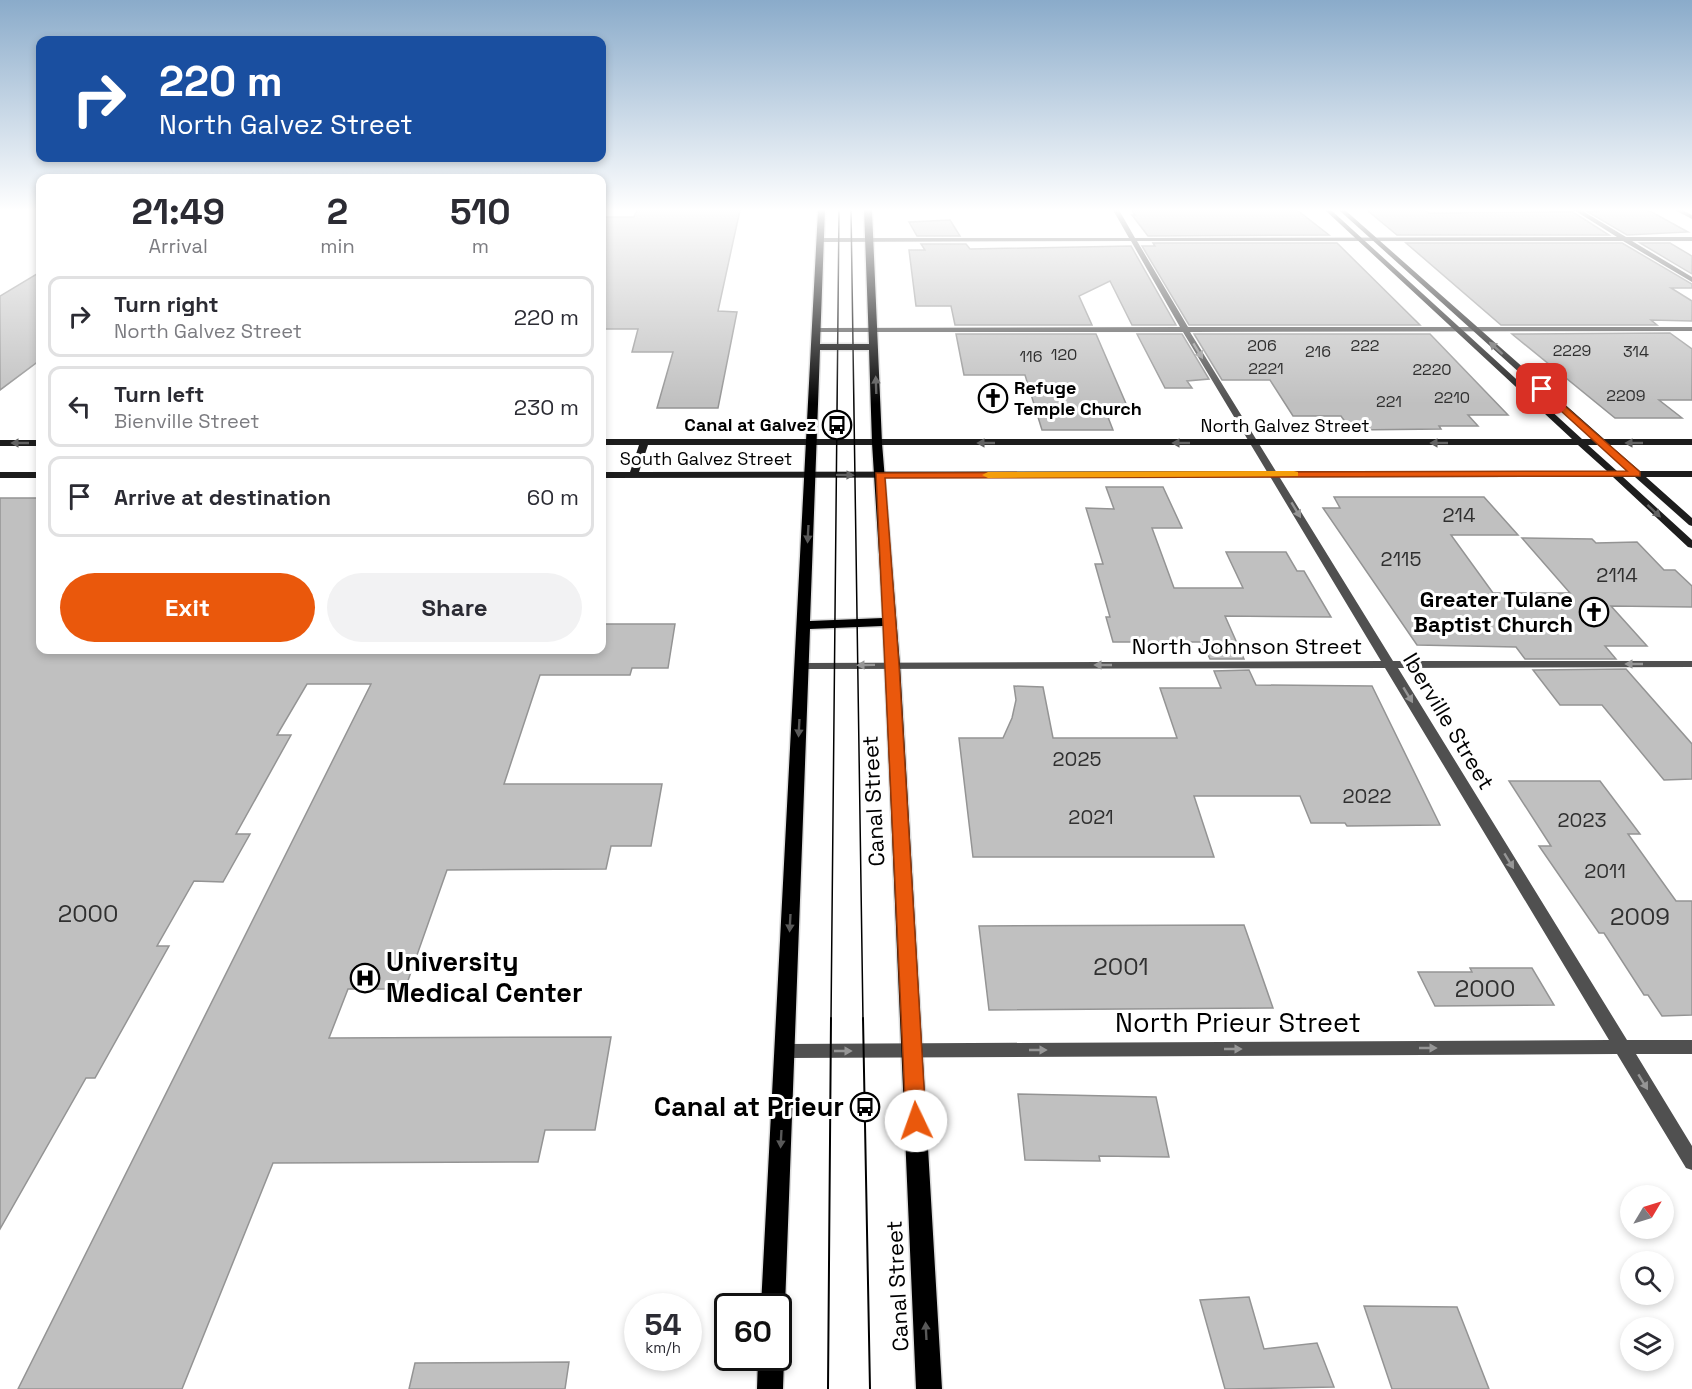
<!DOCTYPE html>
<style>
body{margin:0;font-family:"Space Grotesk",sans-serif;background:#f2f2f3;color:#2b2b33;height:100vh;display:flex;flex-direction:column;font-size:22px;white-space:nowrap}
*{box-sizing:border-box;margin:0}
p{font-size:20px;color:#7c7c81}
.icon{flex:none;width:33px;height:33px;fill:none;stroke:currentColor;stroke-width:2;stroke-linecap:round;stroke-linejoin:round}
.map{position:relative;flex:1;overflow:hidden}
.details{position:absolute;left:36px;top:174px;width:570px;height:480px;display:flex;flex-direction:column;background:#fff;border-radius:12px;box-shadow:0 3px 9px #0003}
.details>*{flex:none}
.banner{position:absolute;left:36px;top:36px;width:570px;height:126px;border-radius:12px;box-shadow:0 3px 9px #0003;background:#1a4fa0;color:#fff;overflow:hidden}
.needle{width:39px;rotate:52deg}
.buttons{position:absolute;left:1620px;top:1185px;display:grid;gap:12px}
.buttons a{display:grid;place-items:center;width:54px;height:54px;border-radius:50%;background:#fff;box-shadow:0 3px 9px #0003;font-size:30px}
.speed{position:absolute;left:624px;top:1293px;display:flex;gap:12px;font-size:30px;font-weight:700;text-align:center}
.speed>*{display:grid;place-content:center;width:78px;height:78px;border-radius:50%;background:#fff;box-shadow:0 3px 9px #0003;line-height:1}
.speed small{font-size:15px;font-weight:400}
.speed .limit{border:3px solid #111;border-radius:9px;background:#fff;color:#111}
.pin{position:absolute;display:grid;place-items:center;width:51px;height:51px;color:#fff;margin:-26px;border-radius:12px;box-shadow:0 3px 9px #0006}
.me{position:absolute;width:66px;margin:-33px;rotate:357deg;stroke-linejoin:round;filter:drop-shadow(0 0 4px #0008)}
.turn{display:flex;align-items:center;gap:21px;height:126px;padding:0 24px;font-size:27px}
.turn .icon{width:78px;height:78px;stroke-width:2.5}
.turn b{display:block;font-size:42px;line-height:51px}
.eta{display:flex;justify-content:space-evenly;align-items:center;height:102px;text-align:center}
.eta b{font-size:36px;font-weight:800;line-height:42px}
.primary-button{display:flex;gap:12px;margin-top:auto;padding:12px 24px}
.primary-button a{flex:1;height:69px;border-radius:36px;background:#ea580c;color:#fff;font-size:24px;font-weight:800;line-height:69px;text-align:center}
.primary-button a+a{background:#f2f2f3;color:#2b2b33}
ul{padding:0;list-style:none}
li{display:flex;align-items:center;gap:18px;height:81px;margin:0 12px 9px;padding:0 12px;border:3px solid #e1e1e2;border-radius:12px}
li div{flex:1}
li b{display:block;font-size:22px}
li em{font-style:normal}
.map>svg:first-child{display:block}
</style>
<div class="map">
<svg width="1692" height="1389" viewBox="0 0 1692 1389">
<rect width="100%" height="100%" fill="#fff"/>
<g fill="#c0c0c0" stroke="#949494" stroke-width="1.5">
<polygon points="637,210 740,210 718,311 737,312 718,408 657,408 673,352 632,352 638,329 602,329 602,217 634,217"/>
<polygon points="1132,210 1297,210 1329,235 1148,236 1132,215 1135,215"/>
<polygon points="1367,210 1425,210 1429,213 1573,212 1609,235 1397,235"/>
<polygon points="1595,210 1648,210 1688,232 1627,235 1588,212 1598,212"/>
<polygon points="950,220 960,236 917,236 909,222"/>
<polygon points="1153,243 1337,243 1420,325 1189,325 1142,246 1155,246"/>
<polygon points="1622,243 1692,284 1692,288 1671,288 1692,301 1692,321 1651,320 1657,325 1501,325 1406,243"/>
<polygon points="1640,243 1670,243 1692,256 1692,274"/>
<polygon points="921,244 966,244 970,249 1131,246 1176,325 1132,325 1110,281 1079,296 1092,325 955,325 951,306 916,306 909,250 925,250"/>
<polygon points="40,272 40,360 0,390 0,296"/>
<polygon points="1670,333 1692,349 1692,400 1659,400 1682,418 1615,418 1512,334"/>
<polygon points="956,334 1096,334 1130,413 1106,412 1113,430 1042,430 1025,375 964,375"/>
<polygon points="1137,334 1182,334 1209,379 1187,381 1192,388 1165,388"/>
<polygon points="1194,334 1430,334 1508,415 1468,415 1478,426 1439,426 1441,429 1351,430 1341,416 1293,416 1270,380 1222,380"/>
<polygon points="1106,487 1163,487 1182,528 1152,528 1174,588 1243,588 1226,552 1286,552 1297,571 1304,571 1331,617 1225,616 1244,659 1210,659 1202,642 1113,642 1106,617 1110,617 1095,564 1103,564 1086,508 1114,509"/>
<polygon points="1334,497 1484,497 1518,535 1451,535 1493,593 1570,593 1522,538 1592,539 1596,543 1637,542 1664,570 1675,570 1692,586 1692,607 1611,606 1647,646 1605,646 1616,659 1525,659 1516,647 1417,645 1323,508 1340,508"/>
<polygon points="0,498 40,498 40,650 602,650 602,624 675,624 668,668 632,668 630,675 540,675 504,784 662,784 651,846 611,846 606,869 447,870 405,989 348,989 329,1038 611,1037 595,1130 545,1130 538,1162 273,1163 182,1389 18,1389 371,684 307,684 277,735 291,735 236,834 250,834 223,882 194,881 157,946 169,946 95,1078 86,1078 0,1229"/>
<polygon points="1626,669 1692,744 1692,779 1664,780 1602,705 1560,705 1533,670"/>
<polygon points="1249,670 1256,685 1372,686 1440,825 1347,826 1345,823 1311,823 1300,796 1194,796 1214,857 973,857 959,738 1003,738 1012,718 1016,700 1014,686 1043,687 1053,738 1177,738 1160,688 1221,688 1214,671"/>
<polygon points="1509,781 1600,781 1640,834 1628,834 1676,901 1692,901 1692,1015 1662,1016 1648,995 1644,995 1604,933 1599,933 1539,846 1551,846"/>
<polygon points="1244,925 1273,1008 989,1010 979,926"/>
<polygon points="1470,968 1532,968 1554,1005 1435,1006 1418,972 1472,972"/>
<polygon points="1018,1094 1156,1097 1169,1157 1099,1156 1100,1161 1025,1160"/>
<polygon points="1249,1297 1264,1349 1317,1343 1334,1387 1225,1389 1200,1300"/>
<polygon points="1364,1306 1457,1307 1489,1389 1392,1389"/>
<polygon points="569,1362 565,1389 409,1389 415,1363"/>
</g>
<g fill="none" stroke-linecap="round" stroke-linejoin="round">
<g stroke="#dbdbdb" stroke-width="3">
<g id="primary">
<path d="M818,210H825L820,344H869L864,210H872L882,443L900,665L942,1389H916L883,626L810,629L785,1306L782,1315L778,1316V1306H761ZM820,350H869L872,443L883,618L810,621Z"/>
<polygon points="778,1348 784,1358 783,1389 757,1389 758,1358 778,1358"/>
</g>
</g>
<g fill="#505050" fill-rule="evenodd">
<polygon points="1113,210 1119,210 1135,238 1617,237 1574,210 1581,210 1626,237 1692,237 1692,241 1632,241 1692,277 1692,282 1623,241 1137,241 1188,327 1692,327 1692,331 1190,332 1393,661 1692,661 1692,667 1398,668 1627,1040 1692,1040 1692,1054 1636,1054 1692,1146 1692,1170 1686,1168 1617,1054 785,1058 779,1056 777,1051 779,1046 785,1044 1609,1040 1385,668 802,669 796,666 802,663 1381,661 1183,332 817,332 813,330 817,328 1180,327 1131,241 820,242 817,240 820,238 1129,238"/>
<polygon points="1675,210 1682,210 1692,215 1692,219"/>
</g>
<g fill="#1d1d1d" fill-rule="evenodd">
<path d="M1325,210H1331L1582,439H1593L1339,210H1345L1604,439H1692V445H1610L1640,471H1692V477H1646L1692,518V526L1689,525L1635,477H1623L1692,540V548L1688,547L1613,477L602,478V472H630L639,445H602V439H1572ZM648,445H1578L1607,471L639,472ZM1588,445H1599L1629,471H1617Z"/>
<rect x="0" y="440" width="40" height="6"/>
<rect x="0" y="472" width="40" height="6"/>
</g>
<use href="#primary" fill="#000" fill-rule="evenodd"/>
<g stroke="#000" stroke-width="1.5">
<polyline points="851,210 863,1020"/>
<polyline points="831,1020 839,210"/>
</g>
<g stroke="#000" stroke-width="2">
<polyline points="863,1018 870,1389"/>
<polyline points="828,1389 831,1018"/>
</g>
</g>
<defs><path id="oneway-solid" d="M-6-.8H1V-3.2L6.5 0L1 3.2V.8H-6Z" transform="scale(1.5)"/></defs>
<g fill="#616161">
<use href="#oneway-solid" transform="translate(1496 348) rotate(-138)"/>
<use href="#oneway-solid" transform="translate(20 443) rotate(-180)"/>
<use href="#oneway-solid" transform="translate(986 443) rotate(180)"/>
<use href="#oneway-solid" transform="translate(1181 443) rotate(-180)"/>
<use href="#oneway-solid" transform="translate(1439 443) rotate(180)"/>
<use href="#oneway-solid" transform="translate(1634 443) rotate(180)"/>
<use href="#oneway-solid" transform="translate(845 475) rotate(1)"/>
<use href="#oneway-solid" transform="translate(1654 511) rotate(43)"/>
</g>
<g fill="#969696">
<use href="#oneway-solid" transform="translate(1198 351) rotate(59)"/>
<use href="#oneway-solid" transform="translate(1296 510) rotate(59)"/>
<use href="#oneway-solid" transform="translate(1634 664) rotate(180)"/>
<use href="#oneway-solid" transform="translate(866 665) rotate(179)"/>
<use href="#oneway-solid" transform="translate(1103 665) rotate(-180)"/>
<use href="#oneway-solid" transform="translate(1408 695) rotate(59)"/>
<use href="#oneway-solid" transform="translate(1509 861) rotate(59)"/>
<use href="#oneway-solid" transform="translate(1428 1048)"/>
<use href="#oneway-solid" transform="translate(1233 1049)"/>
<use href="#oneway-solid" transform="translate(1038 1050)"/>
<use href="#oneway-solid" transform="translate(843 1051)"/>
<use href="#oneway-solid" transform="translate(1643 1082) rotate(59)"/>
</g>
<g fill="#595959">
<use href="#oneway-solid" transform="translate(876 385) rotate(-92)"/>
<use href="#oneway-solid" transform="translate(808 534) rotate(93)"/>
<use href="#oneway-solid" transform="translate(799 728) rotate(93)"/>
<use href="#oneway-solid" transform="translate(790 923) rotate(93)"/>
<use href="#oneway-solid" transform="translate(781 1139) rotate(93)"/>
<use href="#oneway-solid" transform="translate(926 1331) rotate(-93)"/>
</g>
<linearGradient id="sky" x2="0" y2="1"><stop stop-color="#8aabca"/><stop offset="0.52" stop-color="#fff"/><stop offset="1" stop-color="#fff" stop-opacity="0"/></linearGradient>
<rect width="1692" height="404" fill="url(#sky)"/>
<polygon fill="#ea580c" stroke="#983908" stroke-width="1.5" points="1542,386 1640,472 1640,476 885,478 899,665 926,1121 923,1127 916,1130 909,1127 906,1121 876,473 1627,471 1539,391 1537,389"/>
<polygon fill="#f59e0b" points="1294,471 1298,472 1298,476 988,478 982,475 988,472"/>
<defs>
<g id="church-ring" transform="scale(1.5)"><circle r="9.5" fill="#fff" stroke="#000" stroke-width="1.5"/><path d="M-1.2-6h2.4v3.5h3.3v2.4h-3.3V6h-2.4V-.1h-3.3v-2.4h3.3Z" fill="#000"/></g>
<g id="bus-ring" transform="scale(1.5)"><circle r="9.5" fill="#fff" stroke="#000" stroke-width="1.5"/><path d="M-5-6H5V4H4V6H2V4H-2V6H-4V4H-5ZM-3.5-4V0h7V-4ZM-3.5 1.2v1.5H-2V1.2ZM2 1.2v1.5H3.5V1.2Z" fill="#000"/></g>
<g id="hospital-ring" transform="scale(1.5)"><circle r="9.5" fill="#fff" stroke="#000" stroke-width="1.5"/><path d="M-5-5h3v3.5h4V-5h3V5h-3V1.5h-4V5h-3Z" fill="#000"/></g>
</defs>
<g fill-rule="evenodd">
<use href="#church-ring" x="993" y="398"/>
<use href="#bus-ring" x="837" y="425"/>
<use href="#church-ring" x="1594" y="612"/>
<use href="#hospital-ring" x="365" y="978"/>
<use href="#bus-ring" x="865" y="1107"/>
</g>
<g text-anchor="middle" stroke-width="6" stroke-linejoin="round" paint-order="stroke">
<g font-size="16" fill="#303030">
<text x="1262" y="351">206</text>
<text x="1365" y="351">222</text>
<text x="1572" y="356">2229</text>
<text x="1318" y="357">216</text>
<text x="1636" y="357">314</text>
<text x="1064" y="360">120</text>
<text x="1031" y="362">116</text>
<text x="1266" y="374">2221</text>
<text x="1432" y="375">2220</text>
<text x="1626" y="401">2209</text>
<text x="1452" y="403">2210</text>
<text x="1389" y="407">221</text>
</g>
<g font-size="18" font-weight="bold" fill="#000" stroke="#fff" text-anchor="start">
<text x="1014" y="394">Refuge<tspan x="1014" dy="21">Temple Church</tspan></text>
<text x="816" y="431" text-anchor="end">Canal at Galvez</text>
</g>
<g font-size="18" fill="#000" stroke="#fff">
<text x="1285" y="432">North Galvez Street</text>
<text x="706" y="465">South Galvez Street</text>
</g>
<g font-size="20" fill="#303030">
<text x="1459" y="522">214</text>
<text x="1401" y="566">2115</text>
<text x="1617" y="582">2114</text>
<text x="1077" y="766">2025</text>
<text x="1367" y="803">2022</text>
<text x="1091" y="824">2021</text>
<text x="1582" y="827">2023</text>
<text x="1605" y="878">2011</text>
</g>
<g font-size="22" font-weight="bold" fill="#000" stroke="#fff" text-anchor="end">
<text x="1573" y="607">Greater Tulane<tspan x="1573" dy="25">Baptist Church</tspan></text>
</g>
<g font-size="22" fill="#000" stroke="#fff">
<text x="1247" y="654">North Johnson Street</text>
<text transform="translate(1449 721) rotate(59)" y="8">Iberville Street</text>
<text transform="translate(873 801) rotate(-93)" y="8">Canal Street</text>
<text transform="translate(897 1286) rotate(-93)" y="8">Canal Street</text>
</g>
<g font-size="24" fill="#303030">
<text x="88" y="922">2000</text>
<text x="1640" y="925">2009</text>
<text x="1121" y="975">2001</text>
<text x="1485" y="997">2000</text>
</g>
<g font-size="27" font-weight="bold" fill="#000" stroke="#fff" text-anchor="start">
<text x="386" y="971">University<tspan x="386" dy="31">Medical Center</tspan></text>
<text x="844" y="1116" text-anchor="end">Canal at Prieur</text>
</g>
<g font-size="27" fill="#000" stroke="#fff">
<text x="1238" y="1032">North Prieur Street</text>
</g>
</g>
</svg>
<div class="buttons">
<a><svg class="needle" viewBox="-14 -14 28 28"><path d="M0-13l5 13h-10z" fill="#e53935"/><path d="M0 13l5-13h-10z" fill="#7c7c81"/></svg></a>
<a><svg class="icon" aria-label="search" viewBox="0 0 24 24"><circle cx="10" cy="10" r="6"/><path d="M15 15l6 6"/></svg></a>
<a><svg class="icon" aria-label="layers" viewBox="0 0 24 24"><path d="M12 4l9 5-9 5-9-5zM3 14l9 5 9-5"/></svg></a>
</div>
<div class="speed"><div>54<small>km/h</small></div><div class="limit">60</div></div>
<div class="pin" style="left:1542px;top:389px;background:#d93025"><svg class="icon" aria-label="arrive" viewBox="0 0 24 24"><path d="M6 21V4h12l-3 4 3 4H6"/></svg></div>
<svg class="me" style="left:916px;top:1121px" viewBox="-20 -20 40 40"><circle r="19" fill="#fff"/><path d="M0-13L10 11 0 6-10 11z" fill="#ea580c"/></svg>
<div class="banner">
<div class="turn"><svg class="icon" aria-label="right" viewBox="0 0 24 24"><path d="M7 20v-9h11M14 6l5 5-5 5"/></svg><div><b>220 m</b>North Galvez Street</div></div>
</div>
<section class="details">
<div class="eta">
<div><b>21:49</b><p>Arrival</p></div>
<div><b>2</b><p>min</p></div>
<div><b>510</b><p>m</p></div>
</div>
<ul>
<li><svg class="icon" aria-label="right" viewBox="0 0 24 24"><path d="M7 20v-9h11M14 6l5 5-5 5"/></svg><div><b>Turn right</b><p>North Galvez Street</p></div><em>220 m</em></li>
<li><svg class="icon" aria-label="left" viewBox="0 0 24 24"><path d="M17 20v-9H6M10 6l-5 5 5 5"/></svg><div><b>Turn left</b><p>Bienville Street</p></div><em>230 m</em></li>
<li><svg class="icon" aria-label="arrive" viewBox="0 0 24 24"><path d="M6 21V4h12l-3 4 3 4H6"/></svg><div><b>Arrive at destination</b></div><em>60 m</em></li>
</ul>
<div class="primary-button"><a>Exit</a><a>Share</a></div>
</section>
</div>
